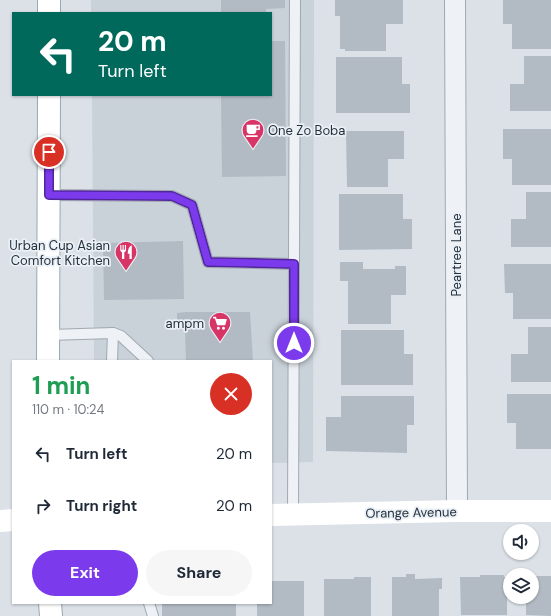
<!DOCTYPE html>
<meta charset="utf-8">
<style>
body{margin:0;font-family:"DM Sans",sans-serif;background:#f6f6f7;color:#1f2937;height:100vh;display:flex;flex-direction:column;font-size:15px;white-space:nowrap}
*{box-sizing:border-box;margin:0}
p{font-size:13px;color:#747a83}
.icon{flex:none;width:22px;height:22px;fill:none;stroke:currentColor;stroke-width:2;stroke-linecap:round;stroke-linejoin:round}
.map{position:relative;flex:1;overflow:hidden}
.drawer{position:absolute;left:12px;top:360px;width:260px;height:244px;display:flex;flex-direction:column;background:#fff;border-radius:0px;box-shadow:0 1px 3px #0004}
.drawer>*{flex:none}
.guide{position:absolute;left:12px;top:12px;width:260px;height:84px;border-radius:0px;box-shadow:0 1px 3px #0004;background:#00695c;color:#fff;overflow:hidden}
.tools{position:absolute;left:503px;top:524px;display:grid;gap:8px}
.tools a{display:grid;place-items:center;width:36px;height:36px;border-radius:50%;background:#fff;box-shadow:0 1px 3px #0004;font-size:20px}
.pin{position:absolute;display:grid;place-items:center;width:34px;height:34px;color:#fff;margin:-17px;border:2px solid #fff;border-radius:50%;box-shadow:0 1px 4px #0007}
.me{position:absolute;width:44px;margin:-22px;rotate:0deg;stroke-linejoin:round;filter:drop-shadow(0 0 3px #0008)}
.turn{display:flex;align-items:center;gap:14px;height:84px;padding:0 20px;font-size:18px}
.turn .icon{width:52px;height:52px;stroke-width:2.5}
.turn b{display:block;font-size:28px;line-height:34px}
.round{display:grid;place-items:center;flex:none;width:42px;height:42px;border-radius:21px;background:#f6f6f7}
.summary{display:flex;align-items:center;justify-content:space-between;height:68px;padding:0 20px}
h1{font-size:24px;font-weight:700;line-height:30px;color:#1e9e55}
.action{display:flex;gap:8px;margin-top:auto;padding:8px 20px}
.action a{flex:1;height:46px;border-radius:24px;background:#7c3aed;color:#fff;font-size:16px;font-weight:700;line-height:46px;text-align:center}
.action a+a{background:#f6f6f7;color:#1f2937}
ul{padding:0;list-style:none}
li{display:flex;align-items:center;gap:12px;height:52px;padding:0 20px}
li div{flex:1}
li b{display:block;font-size:15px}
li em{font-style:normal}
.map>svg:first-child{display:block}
</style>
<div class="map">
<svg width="551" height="616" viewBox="0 0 551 616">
<rect width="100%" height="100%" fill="#dbe1e7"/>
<polygon fill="#c9d1d9" points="91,0 314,0 313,462 271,463 271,361 94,361 92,95 271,95 271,13 91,13"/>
<g fill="#b2bbc4">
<polygon points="221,0 285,0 285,8 266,9 266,12 221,13"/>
<polygon points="335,0 403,0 403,24 386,24 386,51 345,51 345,49 340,49 340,16 335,16"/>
<polygon points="503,0 551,0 551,49 512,49 512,24 503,24"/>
<polygon points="271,41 285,41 286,176 222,177 221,95 271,95"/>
<polygon points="524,56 551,56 551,111 510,111 510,84 524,84"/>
<polygon points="336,57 402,57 402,84 410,84 410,113 336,113"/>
<polygon points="503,129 551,129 551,185 512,185 512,159 503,159"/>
<polygon points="346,131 404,131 404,159 388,159 388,187 347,187"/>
<polygon points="526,192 551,192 551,247 511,247 511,219 526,219"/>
<polygon points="339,194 403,194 403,219 412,219 412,249 339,250"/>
<polygon points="183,241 184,299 104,300 103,243"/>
<polygon points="340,262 363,262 363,269 395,269 395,266 406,266 406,295 391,295 391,324 348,324 348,281 340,281"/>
<polygon points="504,264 551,264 551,319 513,319 513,293 505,293"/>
<polygon points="186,312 250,312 253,361 186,361 185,330 177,330 177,313"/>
<polygon points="528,327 551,327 551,382 511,382 511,354 528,354"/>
<polygon points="341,330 404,330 404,354 413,354 413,385 341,385"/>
<polygon points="507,394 551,394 551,449 516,449 516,423 507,423"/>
<polygon points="341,396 414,396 414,425 407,425 407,453 326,451 326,417 341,417"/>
<polygon points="406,574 415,574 415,579 442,578 442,589 439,589 439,616 392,616 392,577 406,577"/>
<polygon points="480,575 504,575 504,577 507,577 507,615 461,615 460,577 480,577"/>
<polygon points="532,576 551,576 551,616 526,615 526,597 532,597"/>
<polygon points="354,577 371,577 371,616 324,616 324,579 354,579"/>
<polygon points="271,581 304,581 304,616 257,616 257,603 271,603"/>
<rect x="162" y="603" width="74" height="13"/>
</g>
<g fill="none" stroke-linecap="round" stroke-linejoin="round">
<g stroke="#a0a9b1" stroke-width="12">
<g id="lane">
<polyline points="49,195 172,196 192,205 208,262 294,264"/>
<polyline points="49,335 113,333 121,336 148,361"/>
<polyline points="112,361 113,333"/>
<polyline points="293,515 295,0"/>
<polyline points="149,603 153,616"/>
</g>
</g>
<g stroke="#a0a9b1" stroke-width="22">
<polyline id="street" points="455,0 457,511"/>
</g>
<g stroke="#99a8b3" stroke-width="24">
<g id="primary">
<polyline points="49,13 49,0"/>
<polyline points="48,361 49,95"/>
<polyline points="50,603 51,616"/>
</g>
</g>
<use href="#lane" stroke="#eef1f5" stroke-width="10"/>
<use href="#street" stroke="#eef1f5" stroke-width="20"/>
<g stroke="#fff" stroke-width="22">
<polyline points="271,515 457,511 551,511"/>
<polyline points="0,521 13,520"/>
</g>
<use href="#primary" stroke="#fff" stroke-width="22"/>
</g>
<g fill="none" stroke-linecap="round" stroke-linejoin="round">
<g stroke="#51269a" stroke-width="10">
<polyline id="route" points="49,152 49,195 172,196 192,205 208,262 294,264 294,343"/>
</g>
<use href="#route" stroke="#7c3aed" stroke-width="7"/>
</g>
<defs>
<g id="cafe-pin" transform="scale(1.15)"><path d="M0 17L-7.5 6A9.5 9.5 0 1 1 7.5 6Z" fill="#d83466" stroke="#eaf0f5"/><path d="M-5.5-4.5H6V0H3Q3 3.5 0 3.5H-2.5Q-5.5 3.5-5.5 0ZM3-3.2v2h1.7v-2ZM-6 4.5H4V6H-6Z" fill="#fff"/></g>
<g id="restaurant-pin" transform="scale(1.15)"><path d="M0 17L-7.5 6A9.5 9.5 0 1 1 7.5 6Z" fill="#d83466" stroke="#eaf0f5"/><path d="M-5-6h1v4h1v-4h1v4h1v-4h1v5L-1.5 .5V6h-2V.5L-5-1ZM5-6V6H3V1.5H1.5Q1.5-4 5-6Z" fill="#fff"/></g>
<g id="supermarket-pin" transform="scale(1.15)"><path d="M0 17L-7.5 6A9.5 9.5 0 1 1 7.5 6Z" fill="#d83466" stroke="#eaf0f5"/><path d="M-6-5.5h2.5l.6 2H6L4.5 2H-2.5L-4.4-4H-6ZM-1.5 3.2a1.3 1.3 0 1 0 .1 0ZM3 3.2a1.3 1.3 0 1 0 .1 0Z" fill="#fff"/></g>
</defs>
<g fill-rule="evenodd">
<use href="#cafe-pin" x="253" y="130"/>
<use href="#restaurant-pin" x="126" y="252"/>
<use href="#supermarket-pin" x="220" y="323"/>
</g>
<g text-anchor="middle" stroke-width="3.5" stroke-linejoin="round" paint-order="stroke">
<g font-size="13" fill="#24313e" stroke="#eaf0f5" text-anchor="end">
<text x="268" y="135" text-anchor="start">One Zo Boba</text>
<text x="110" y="250">Urban Cup Asian<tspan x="110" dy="15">Comfort Kitchen</tspan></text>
<text x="204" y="328">ampm</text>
</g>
<g font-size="13" fill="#24313e" stroke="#eaf0f5">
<text transform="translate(456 255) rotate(-90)" y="5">Peartree Lane</text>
<text transform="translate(411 512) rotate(-1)" y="5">Orange Avenue</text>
</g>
</g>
</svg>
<div class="tools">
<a><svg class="icon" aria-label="sound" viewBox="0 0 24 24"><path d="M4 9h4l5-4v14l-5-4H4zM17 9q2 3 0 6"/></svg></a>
<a><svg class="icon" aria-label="layers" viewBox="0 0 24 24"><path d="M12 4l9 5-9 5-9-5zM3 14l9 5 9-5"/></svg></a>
</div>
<div class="pin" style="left:49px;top:152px;background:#d93025"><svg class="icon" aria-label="arrive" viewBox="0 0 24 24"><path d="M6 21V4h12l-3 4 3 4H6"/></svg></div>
<svg class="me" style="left:294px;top:343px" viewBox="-20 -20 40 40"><circle r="17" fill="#7c3aed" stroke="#fff" stroke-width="3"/><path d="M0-11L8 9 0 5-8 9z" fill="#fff"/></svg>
<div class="guide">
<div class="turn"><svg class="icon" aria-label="left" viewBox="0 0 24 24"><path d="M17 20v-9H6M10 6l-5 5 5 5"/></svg><div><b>20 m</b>Turn left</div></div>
</div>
<section class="drawer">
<div class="summary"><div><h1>1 min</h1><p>110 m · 10:24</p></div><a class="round" style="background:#d93025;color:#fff"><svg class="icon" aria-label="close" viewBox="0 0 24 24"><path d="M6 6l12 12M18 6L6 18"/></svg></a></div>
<ul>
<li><svg class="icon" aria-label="left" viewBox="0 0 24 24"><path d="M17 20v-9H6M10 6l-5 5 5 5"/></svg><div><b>Turn left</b></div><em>20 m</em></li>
<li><svg class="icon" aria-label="right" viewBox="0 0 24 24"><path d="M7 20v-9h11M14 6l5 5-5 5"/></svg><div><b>Turn right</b></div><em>20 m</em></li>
</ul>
<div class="action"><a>Exit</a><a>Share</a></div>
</section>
</div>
